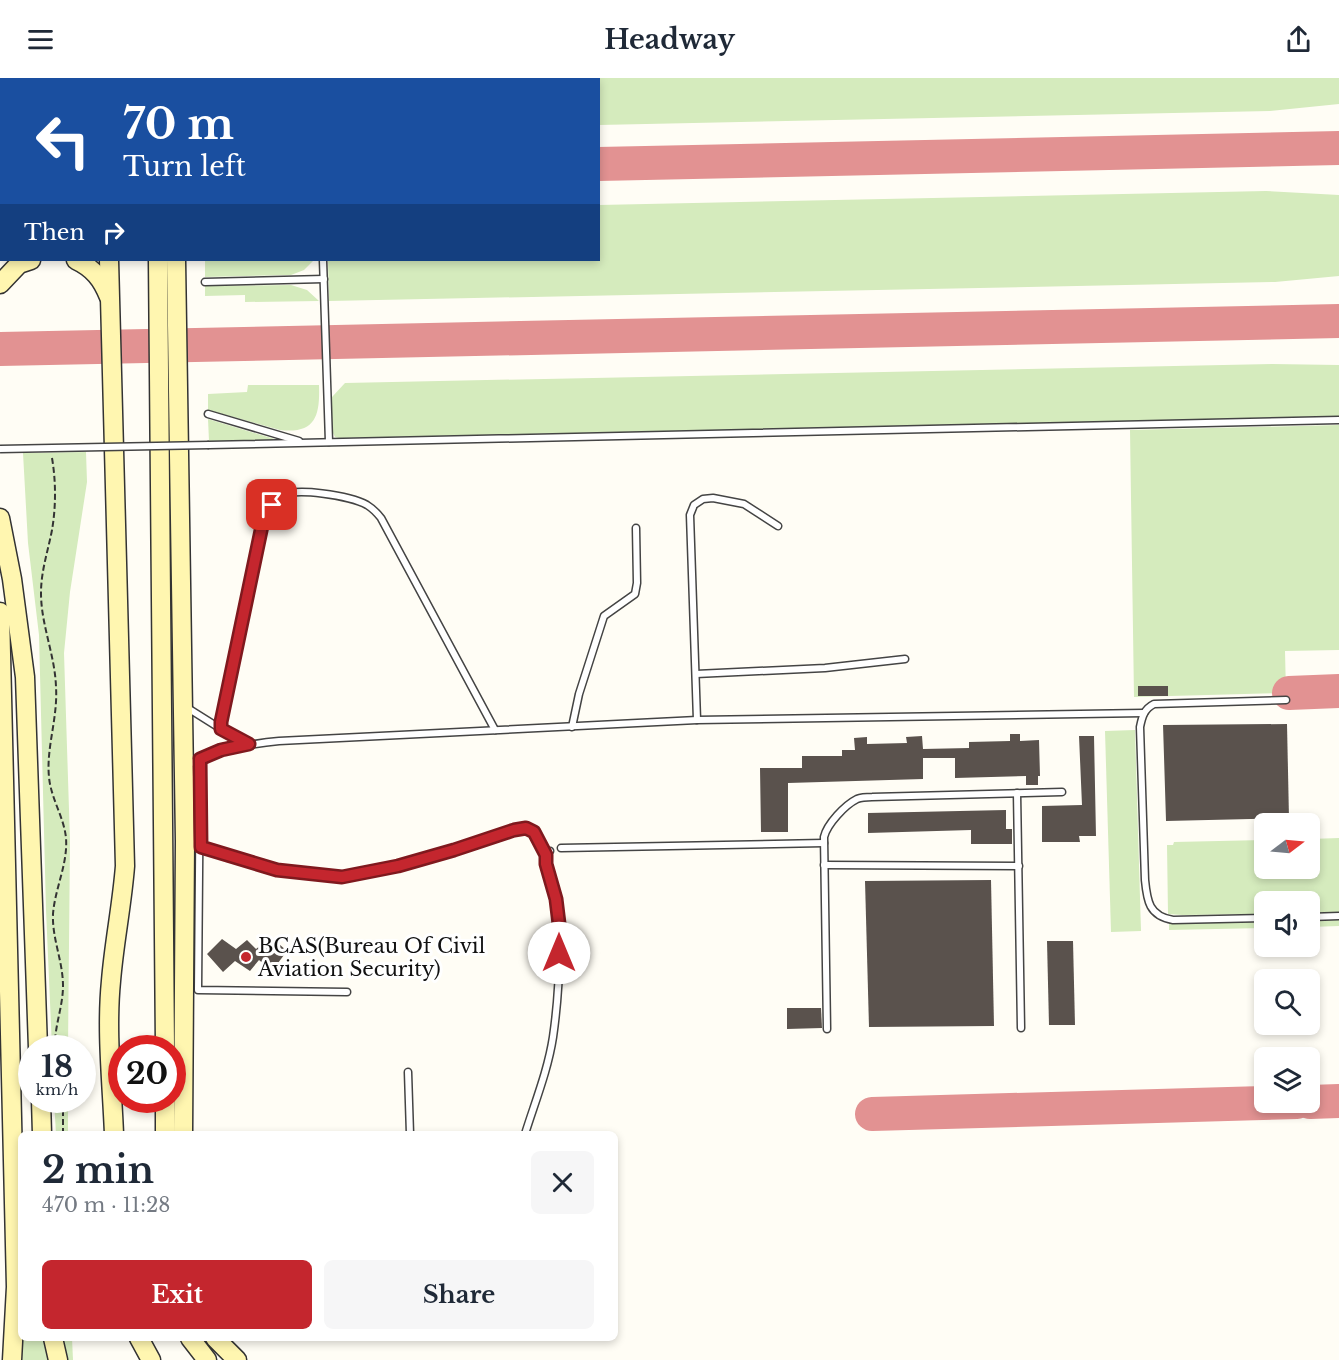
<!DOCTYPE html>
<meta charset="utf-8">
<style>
body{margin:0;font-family:"Libre Baskerville",serif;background:#f6f6f7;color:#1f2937;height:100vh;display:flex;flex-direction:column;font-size:22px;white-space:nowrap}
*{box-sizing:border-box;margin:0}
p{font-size:20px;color:#747a83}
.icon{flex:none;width:33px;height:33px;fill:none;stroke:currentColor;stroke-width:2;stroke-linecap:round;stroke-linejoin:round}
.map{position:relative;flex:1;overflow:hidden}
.sheet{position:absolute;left:18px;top:1053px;width:600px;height:210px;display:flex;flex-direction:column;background:#fff;border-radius:9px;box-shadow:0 3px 9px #0003}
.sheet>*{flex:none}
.banner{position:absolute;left:0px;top:0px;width:600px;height:183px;box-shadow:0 3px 9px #0003;background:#1a4fa0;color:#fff;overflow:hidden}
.needle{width:39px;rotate:74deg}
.buttons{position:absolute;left:1254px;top:735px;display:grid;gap:12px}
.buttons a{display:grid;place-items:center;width:66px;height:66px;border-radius:9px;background:#fff;box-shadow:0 3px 9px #0003;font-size:30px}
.speed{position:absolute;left:18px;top:957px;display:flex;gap:12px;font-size:30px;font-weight:700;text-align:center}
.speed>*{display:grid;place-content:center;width:78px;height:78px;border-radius:50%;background:#fff;box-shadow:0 3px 9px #0003;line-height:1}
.speed small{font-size:15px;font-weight:400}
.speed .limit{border:9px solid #d22;background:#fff;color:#111}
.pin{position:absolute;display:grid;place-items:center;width:51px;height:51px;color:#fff;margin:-26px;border-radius:12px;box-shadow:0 3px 9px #0006}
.me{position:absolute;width:66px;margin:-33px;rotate:0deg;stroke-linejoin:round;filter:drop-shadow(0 0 4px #0008)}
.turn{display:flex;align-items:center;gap:21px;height:126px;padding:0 24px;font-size:27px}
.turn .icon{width:78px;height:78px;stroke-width:2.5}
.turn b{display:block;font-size:42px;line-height:51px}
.then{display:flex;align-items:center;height:57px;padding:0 24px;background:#0003;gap:12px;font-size:22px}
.round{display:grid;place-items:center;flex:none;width:63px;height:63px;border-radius:9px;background:#f6f6f7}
.headline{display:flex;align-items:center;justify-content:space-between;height:102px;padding:0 24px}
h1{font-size:36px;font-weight:700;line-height:45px}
.action{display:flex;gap:12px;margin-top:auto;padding:12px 24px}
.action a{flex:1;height:69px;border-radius:9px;background:#c4262e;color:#fff;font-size:24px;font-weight:700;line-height:69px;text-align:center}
.action a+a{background:#f6f6f7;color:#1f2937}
header{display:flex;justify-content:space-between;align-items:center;height:78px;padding:0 24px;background:#fff;font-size:27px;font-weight:700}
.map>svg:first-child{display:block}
</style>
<header><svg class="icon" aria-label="menu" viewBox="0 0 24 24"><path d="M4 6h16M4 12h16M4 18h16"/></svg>Headway<svg class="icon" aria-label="share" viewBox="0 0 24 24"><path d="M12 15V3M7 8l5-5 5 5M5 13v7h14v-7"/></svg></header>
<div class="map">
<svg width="1339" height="1282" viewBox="0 0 1339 1282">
<rect width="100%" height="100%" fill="#fffdf5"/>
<g fill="#d5ebbd">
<polygon points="338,0 1339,0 1339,26 1270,33 599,47 598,2 335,1"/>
<polygon points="1266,113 1339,117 1339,198 1275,204 329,223 328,182 598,182 599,127"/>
<polygon points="205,182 314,182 304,192 291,197 205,199"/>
<polygon points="291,207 307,212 319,223 245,224 245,217 205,218 205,208"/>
<polygon points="1272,286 1339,287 1339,339 339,360 335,359 331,351 332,319 345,305"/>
<path d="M248,307H319C320,337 316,356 280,352L208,332V316L247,314Z"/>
<polygon points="208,341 281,363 209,363"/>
<polygon points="1339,347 1339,572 1285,573 1286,615 1134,619 1130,352"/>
<polygon points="86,374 87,404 70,514 64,575 70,763 68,970 52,970 46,832 39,557 28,465 23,375"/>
<polygon points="1135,652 1141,853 1111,854 1105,653"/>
<polygon points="1339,760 1339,834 1310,835 1310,824 1264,824 1264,836 1182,837 1168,836 1167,767 1173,767 1174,764 1264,762 1264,790 1310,790 1310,761"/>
<polygon points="1339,841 1339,848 1310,849 1310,842"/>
<polygon points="1264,843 1264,850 1169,852 1169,845"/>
<polygon points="54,1022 68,1022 68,1056 56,1056"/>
<polygon points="21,1260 72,1260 73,1282 17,1282"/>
</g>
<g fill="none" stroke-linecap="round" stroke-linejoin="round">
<g stroke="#e29292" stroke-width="34">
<polyline points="598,86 1339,70"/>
<polyline points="0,99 2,99"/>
<polyline points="0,271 1339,243"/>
<polyline points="1289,615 1339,613"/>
<polyline points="1310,1024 1339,1023"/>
<polyline points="872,1036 1297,1024"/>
</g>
</g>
<g fill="#5a524d">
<rect x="1138" y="608" width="30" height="10"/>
<polygon points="1287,646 1289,740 1166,743 1163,647"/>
<polygon points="1010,656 1020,656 1020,663 1039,662 1040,698 1038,698 1038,707 1026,707 1026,698 955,700 955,680 923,680 923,701 788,705 788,754 761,754 760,690 802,690 802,678 842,678 842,672 855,672 854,660 867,659 867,666 907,665 906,659 922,658 923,671 969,670 969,664 1010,663"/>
<polygon points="1079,658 1094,658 1096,758 1079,758 1080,764 1042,764 1042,728 1082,727"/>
<polygon points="1006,732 1006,751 1012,751 1012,766 971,766 971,752 868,755 868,735"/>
<polygon points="991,802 994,948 869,949 865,803"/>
<polygon points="271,859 287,873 272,893 259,882 250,893 235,883 223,894 207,876 222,861 236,871 247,862 256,871"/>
<polygon points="1047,863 1073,863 1075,947 1049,947"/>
<polygon points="787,930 821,930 822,950 787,951"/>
</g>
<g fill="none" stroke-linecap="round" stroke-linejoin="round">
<g stroke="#444" stroke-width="9">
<g id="lane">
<polyline points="318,0 318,2"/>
<polyline points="270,2 274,0"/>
<polyline points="323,182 329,364"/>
<polyline points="205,204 324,201"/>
<polyline points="208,336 299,363"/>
<polyline points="209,367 1339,342"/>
<polyline points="696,596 825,590 905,581"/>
<polyline points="186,629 221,651"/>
<polyline points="697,642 690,437 694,427 703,421 713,420 744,426 778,448"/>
<polyline points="572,649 579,616 604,538 635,516 637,505 636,450"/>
<path d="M248,665L221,651V644L263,443C268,435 271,425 279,419C293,408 351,418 367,427C372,430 377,435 381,440L495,652"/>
<polyline points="200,681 198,912 347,914"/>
<path d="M187,687C217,672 246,666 279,663L697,642L1144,635"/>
<polyline points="1017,715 1021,950"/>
<polyline points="201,769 277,792 332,799 342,799 398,788 454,772 514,752 526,750 534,754 546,777"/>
<polyline points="561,770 824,765"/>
<polyline points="824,787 1019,788"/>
<polyline points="1310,839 1339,838"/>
<path d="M1264,840L1173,842C1149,838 1147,823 1145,802L1140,649C1142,639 1144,631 1154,626L1286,622"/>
<path d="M827,951L824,759C827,746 845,727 857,721C862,719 867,719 872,719L1062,714"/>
<polyline points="408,994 410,1056"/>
<path d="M525,1056C535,1024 548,992 553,959C559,917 561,872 557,830C556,814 539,784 550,773"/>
</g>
</g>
<g stroke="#333" stroke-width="21">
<g id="secondary">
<polyline points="102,0 102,2"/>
<polyline points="156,0 156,2"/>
<polyline points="173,0 173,2"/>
<path d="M76,182C93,190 102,201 109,219"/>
<path d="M109,182L125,788C122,827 114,865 111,903C106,953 112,1006 114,1056"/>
<polyline points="158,182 165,970"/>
<polyline points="176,182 185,763 183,1056"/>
<polyline points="0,206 19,186 31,182"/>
<polyline points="0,440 12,501 25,599 38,970"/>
<polyline points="0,534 16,1209 12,1282"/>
<polyline points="41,1022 42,1056"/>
<polyline points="165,1022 165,1056"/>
<polyline points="53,1260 58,1282"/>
<polyline points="139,1260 151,1282"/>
<polyline points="190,1260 207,1282"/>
<polyline points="215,1260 237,1282"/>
</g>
</g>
<g stroke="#333" stroke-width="2" stroke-dasharray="6 3" stroke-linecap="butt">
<path d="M52,380C56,403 56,429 52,452C48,473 41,493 41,515C41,547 55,577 56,609C58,640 46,670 49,699C51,721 64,739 66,760C68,786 55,810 53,836C52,861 63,883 63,908C63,929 54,949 55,970"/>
<polyline points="63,1056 63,1022"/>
</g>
<use href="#lane" stroke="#fff" stroke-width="6"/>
<use href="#secondary" stroke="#fff6b0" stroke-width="18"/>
<g stroke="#444" stroke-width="9" stroke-linecap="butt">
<polyline id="lane-bridge" points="0,371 209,367"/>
</g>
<use href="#lane-bridge" stroke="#fff" stroke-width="6"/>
</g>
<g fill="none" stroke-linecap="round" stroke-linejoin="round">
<g stroke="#7f191e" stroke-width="15">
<polyline id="route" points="272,427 263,443 221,644 221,651 249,666 221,672 200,681 201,769 277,792 342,799 398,788 454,772 514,752 526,750 534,754 546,777 546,786 556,821 560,854 559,875"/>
</g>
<use href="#route" stroke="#c4262e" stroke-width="10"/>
</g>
<circle fill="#c4262e" stroke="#fff" stroke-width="2" cx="246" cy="879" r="6"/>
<g text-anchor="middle" stroke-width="6" stroke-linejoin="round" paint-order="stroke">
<g font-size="20" fill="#111" stroke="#fff" text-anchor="start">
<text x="258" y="875">BCAS(Bureau Of Civil<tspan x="258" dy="23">Aviation Security)</tspan></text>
</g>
</g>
</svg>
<div class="buttons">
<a><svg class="needle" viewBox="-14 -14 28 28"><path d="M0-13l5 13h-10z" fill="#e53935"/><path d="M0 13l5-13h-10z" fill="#747a83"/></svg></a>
<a><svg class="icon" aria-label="sound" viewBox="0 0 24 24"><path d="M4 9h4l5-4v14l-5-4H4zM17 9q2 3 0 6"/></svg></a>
<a><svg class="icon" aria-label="search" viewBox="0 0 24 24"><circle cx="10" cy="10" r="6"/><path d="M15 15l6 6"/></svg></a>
<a><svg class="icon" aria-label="layers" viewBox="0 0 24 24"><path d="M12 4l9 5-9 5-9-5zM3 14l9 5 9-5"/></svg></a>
</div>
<div class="speed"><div>18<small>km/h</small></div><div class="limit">20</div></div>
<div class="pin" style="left:272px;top:427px;background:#d93025"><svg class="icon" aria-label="arrive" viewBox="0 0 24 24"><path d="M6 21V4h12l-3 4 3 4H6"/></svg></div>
<svg class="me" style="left:559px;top:875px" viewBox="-20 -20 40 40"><circle r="19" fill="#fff"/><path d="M0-13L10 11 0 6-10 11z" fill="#c4262e"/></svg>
<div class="banner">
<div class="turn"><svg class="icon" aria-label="left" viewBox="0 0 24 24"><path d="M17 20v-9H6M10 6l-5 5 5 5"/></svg><div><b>70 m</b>Turn left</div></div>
<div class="then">Then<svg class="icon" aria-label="right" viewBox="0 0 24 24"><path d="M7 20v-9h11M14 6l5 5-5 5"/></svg></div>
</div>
<section class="sheet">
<div class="headline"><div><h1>2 min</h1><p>470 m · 11:28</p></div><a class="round"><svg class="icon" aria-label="close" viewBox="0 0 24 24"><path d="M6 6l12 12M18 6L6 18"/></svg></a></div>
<div class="action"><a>Exit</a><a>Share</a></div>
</section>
</div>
